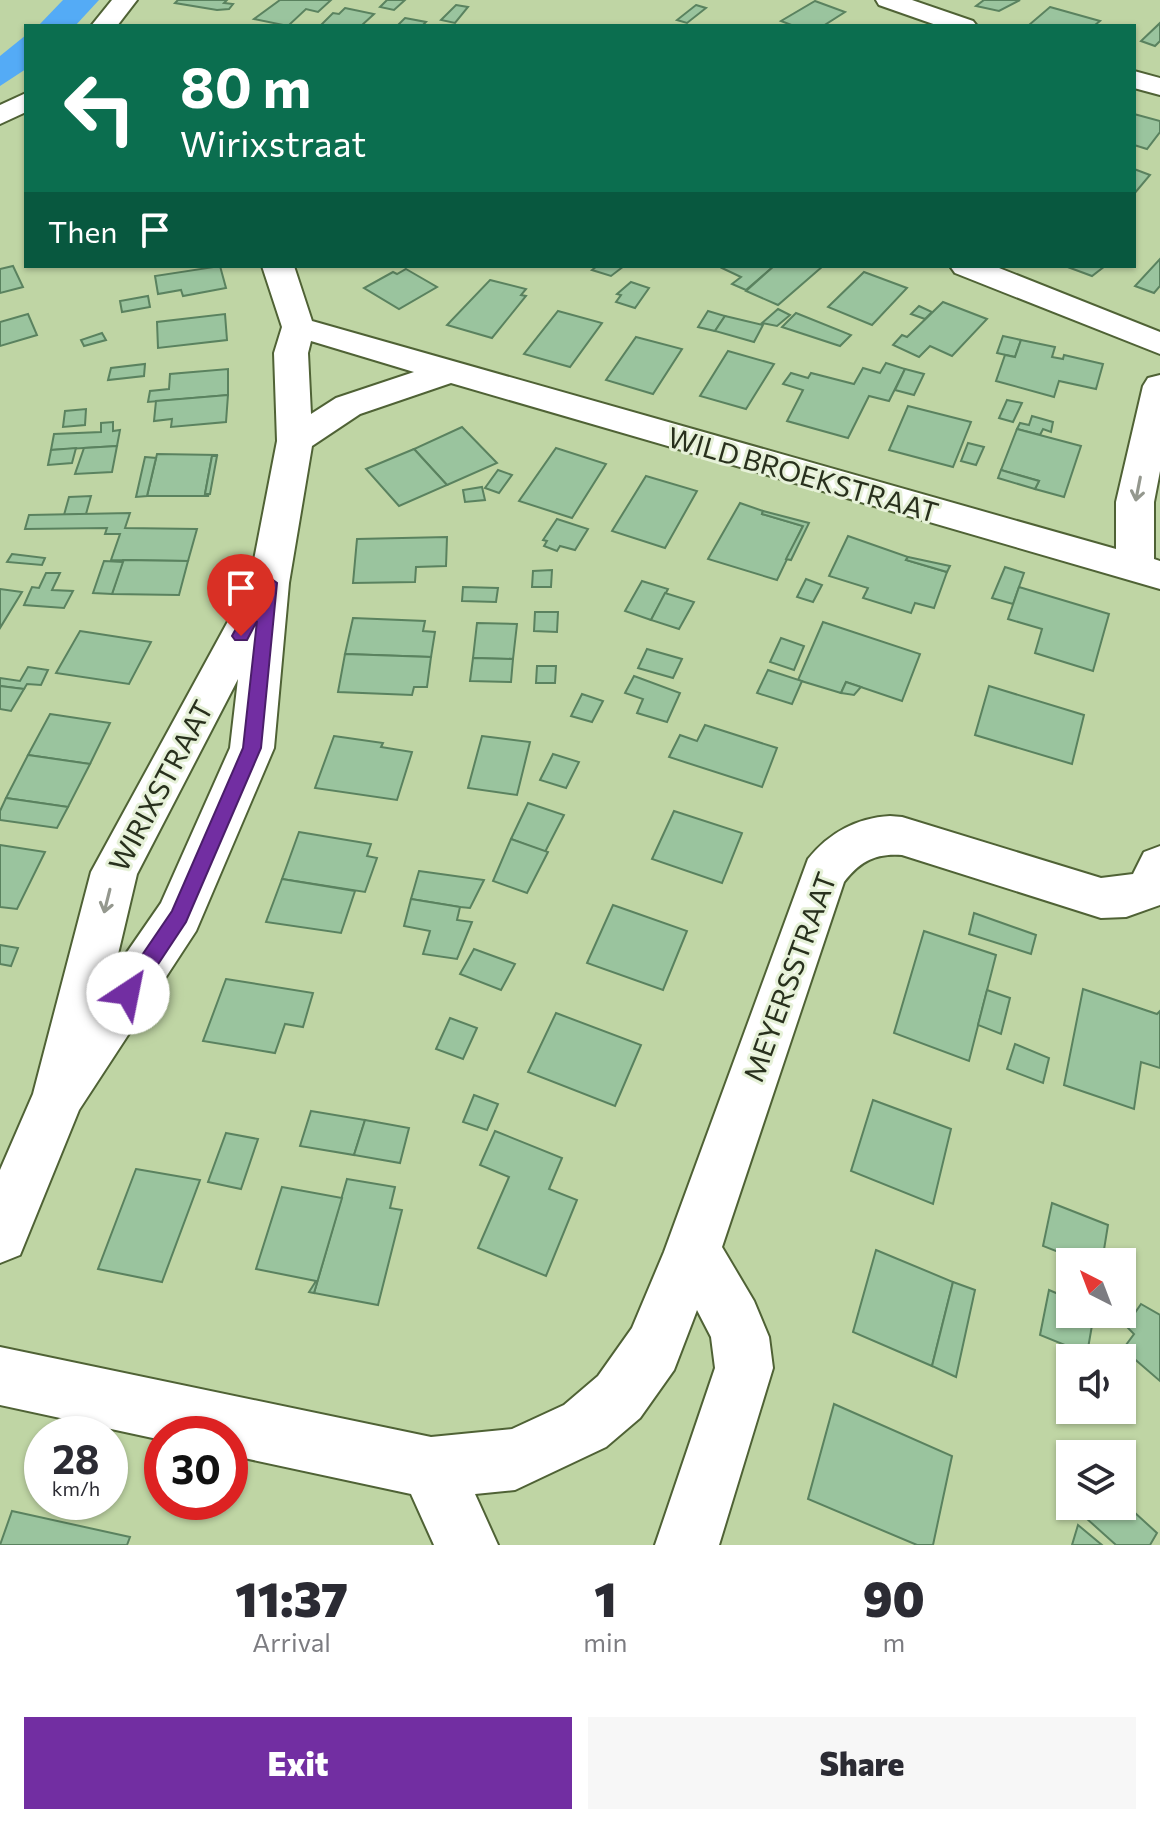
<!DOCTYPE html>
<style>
body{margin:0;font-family:Commissioner,sans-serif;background:#f7f7f7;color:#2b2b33;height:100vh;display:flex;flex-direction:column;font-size:30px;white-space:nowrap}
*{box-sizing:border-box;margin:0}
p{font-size:26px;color:#7c7c81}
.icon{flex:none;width:44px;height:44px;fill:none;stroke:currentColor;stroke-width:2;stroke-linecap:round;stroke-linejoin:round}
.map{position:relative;height:1545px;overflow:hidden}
.drawer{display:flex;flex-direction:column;background:#fff;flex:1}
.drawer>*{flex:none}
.banner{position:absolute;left:24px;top:24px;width:1112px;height:244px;border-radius:0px;box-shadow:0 2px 6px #0004;background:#0b6e4f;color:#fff;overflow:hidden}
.needle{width:52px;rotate:318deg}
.buttons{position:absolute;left:1056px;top:1248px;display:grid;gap:16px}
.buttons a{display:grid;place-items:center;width:80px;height:80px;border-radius:0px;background:#fff;box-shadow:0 2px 6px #0004;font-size:40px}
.speed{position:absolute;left:24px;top:1416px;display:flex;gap:16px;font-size:40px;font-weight:700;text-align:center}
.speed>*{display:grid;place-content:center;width:104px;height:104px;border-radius:50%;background:#fff;box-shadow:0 2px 6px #0004;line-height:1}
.speed small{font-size:20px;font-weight:400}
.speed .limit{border:12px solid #d22;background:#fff;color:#111}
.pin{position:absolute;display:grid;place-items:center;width:68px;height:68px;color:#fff;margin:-82px -34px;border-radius:50% 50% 50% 0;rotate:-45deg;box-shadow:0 0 8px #0007}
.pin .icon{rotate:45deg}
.me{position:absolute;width:88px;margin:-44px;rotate:34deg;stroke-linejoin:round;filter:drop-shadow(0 0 6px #0008)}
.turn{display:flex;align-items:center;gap:28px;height:168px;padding:0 24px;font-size:36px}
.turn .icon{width:104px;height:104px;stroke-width:2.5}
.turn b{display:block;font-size:56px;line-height:68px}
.then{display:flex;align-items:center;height:76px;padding:0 24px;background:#0003;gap:16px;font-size:30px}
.eta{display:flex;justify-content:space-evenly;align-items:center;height:136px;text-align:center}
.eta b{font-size:48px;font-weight:800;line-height:56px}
.primary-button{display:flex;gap:16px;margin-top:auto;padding:16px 24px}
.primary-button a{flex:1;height:92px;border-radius:0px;background:#722ea2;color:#fff;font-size:32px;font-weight:800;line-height:92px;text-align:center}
.primary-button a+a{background:#f7f7f7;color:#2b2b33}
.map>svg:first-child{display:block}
</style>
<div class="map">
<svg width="1160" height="1545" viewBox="0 0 1160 1545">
<rect width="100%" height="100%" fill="#bfd5a4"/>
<g fill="#54abf6">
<polygon points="63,0 99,0 75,26 38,26"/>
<polygon points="26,35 26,69 0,86 0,56"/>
</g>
<g fill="#9ac49e" stroke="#5a825f" stroke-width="2">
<polygon points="178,0 227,0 224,3 233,4 229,9 217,10 175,3"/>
<polygon points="280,0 331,0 318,12 306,9 288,26 254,19"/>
<polygon points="387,0 405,0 394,10 380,7"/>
<polygon points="984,0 1020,0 999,11 976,6"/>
<polygon points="815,1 845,12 823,26 794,26 781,21"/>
<polygon points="456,5 468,7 455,23 441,20"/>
<polygon points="696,5 706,8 687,23 677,20"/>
<polygon points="1050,7 1100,21 1095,25 1099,26 1029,25"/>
<polygon points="345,8 374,14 361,26 320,26 333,13 339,14"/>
<polygon points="405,18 426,22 422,26 397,26"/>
<polygon points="1160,23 1160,41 1155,46 1141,41"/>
<polygon points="1134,114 1160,121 1160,132 1147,149 1134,145"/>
<polygon points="1134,169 1150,175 1134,194"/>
<polygon points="1160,259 1160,286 1154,293 1135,286"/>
<polygon points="13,266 23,287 0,293 0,269"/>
<polygon points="220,266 226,288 183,296 181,290 158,294 155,276"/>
<polygon points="597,266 624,266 611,276 592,270"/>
<polygon points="725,266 774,266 746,290 732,284 741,277 722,268"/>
<polygon points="774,266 823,266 778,305 746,291"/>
<polygon points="1065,266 1105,266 1092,276"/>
<polygon points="406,269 437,287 399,309 364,288 393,272 397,274"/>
<polygon points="864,272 907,288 872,325 828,307"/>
<polygon points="490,280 526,289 521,295 526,296 492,338 447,325"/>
<polygon points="631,282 649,288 635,308 616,302 621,295 617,294"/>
<polygon points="148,296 150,307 122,312 120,301"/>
<polygon points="943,302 987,319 952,356 930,346 919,357 893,345 902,335 907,337"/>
<polygon points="919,306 932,312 925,319 911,314"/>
<polygon points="778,309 790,315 777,326 762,323"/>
<polygon points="558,311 602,323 570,367 524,354"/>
<polygon points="708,311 725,316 715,331 698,327"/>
<polygon points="796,313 851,335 840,346 782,327"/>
<polygon points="28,314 37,335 0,346 0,322"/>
<polygon points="225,314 227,340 158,348 157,322"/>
<polygon points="725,316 763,325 754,342 715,331"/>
<polygon points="102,333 106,340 84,346 81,340"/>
<polygon points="1003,336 1021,340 1015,357 997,353"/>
<polygon points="636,337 682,349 653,394 606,380"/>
<polygon points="1021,340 1055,347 1052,357 1063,359 1064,355 1103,364 1096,389 1059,381 1054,397 996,381 1005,355 1015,357"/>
<polygon points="728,351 774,364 746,409 700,396"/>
<polygon points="886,363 905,369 889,401 869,396 848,438 787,421 803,390 783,384 791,373 808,378 811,373 854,384 863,368 880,373"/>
<polygon points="145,364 144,376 108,380 111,368"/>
<polygon points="228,369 228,395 148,402 150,391 169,389 170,374"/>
<polygon points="905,369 924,374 914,395 895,390"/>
<polygon points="228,395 226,422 171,427 172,419 154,421 156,401"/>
<polygon points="1007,400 1022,403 1013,422 999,418"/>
<polygon points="908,406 971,422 953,467 889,450"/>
<polygon points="86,409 85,425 63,427 65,411"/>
<polygon points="1032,416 1053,422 1051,432 1043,429 1040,435 1017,429 1020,423 1029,425"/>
<polygon points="113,422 113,431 120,430 117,446 51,450 54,434 101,432 101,423"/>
<polygon points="462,427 497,463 447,485 414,449"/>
<polygon points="1017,429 1081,446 1064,497 1035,489 1039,481 1001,470"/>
<polygon points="968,443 984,447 976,465 961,461"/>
<polygon points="117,446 112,472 75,474 84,448"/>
<polygon points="76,448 72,463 48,465 51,450"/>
<polygon points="556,448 606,464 572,518 519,501"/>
<polygon points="414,449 447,485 399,506 366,469"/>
<polygon points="157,454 218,455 212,456 205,494 209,496 147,496"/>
<polygon points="212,456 217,456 210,494 205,494"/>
<polygon points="145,457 156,458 147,496 136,497"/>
<polygon points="498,470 512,475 499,493 485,488"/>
<polygon points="1001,470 1039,481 1035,489 998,478"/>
<polygon points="646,476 697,491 665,548 612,531"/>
<polygon points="482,487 485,500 465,502 463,490"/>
<polygon points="91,496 86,514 64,515 69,497"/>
<polygon points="740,503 763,511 762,514 803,526 777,580 708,559"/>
<polygon points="763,511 809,523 791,560 786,559 803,526 762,514"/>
<polygon points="130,513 125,528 197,529 188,561 111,560 120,534 105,534 107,528 25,529 29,515"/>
<polygon points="557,519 588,529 575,550 560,546 557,551 544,546 547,541 543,540"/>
<polygon points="848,536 908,557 906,560 947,572 934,608 915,603 911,613 863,598 868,588 829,576"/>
<polygon points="447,537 446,566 416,567 415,582 353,583 357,539"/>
<polygon points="12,554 45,558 42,565 7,562"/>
<polygon points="908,557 950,566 947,572 906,560"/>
<polygon points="123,560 188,561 179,595 112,594"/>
<polygon points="104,561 123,562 112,594 93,593"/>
<polygon points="1005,567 1024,573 1013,604 992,598"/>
<polygon points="552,570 551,587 532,587 533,571"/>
<polygon points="46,573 60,573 52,590 73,591 64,608 24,605 32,587 39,588"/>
<polygon points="806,579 822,585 813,602 797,597"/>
<polygon points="642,581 668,589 651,620 625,611"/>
<polygon points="463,587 498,588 496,602 462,601"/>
<polygon points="1019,587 1109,614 1093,671 1035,653 1042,629 1008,619"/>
<polygon points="0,589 22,592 0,628"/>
<polygon points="665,593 694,602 679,629 651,620"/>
<polygon points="535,612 558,612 557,632 534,631"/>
<polygon points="353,618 425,621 423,631 435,632 431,657 345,654"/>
<polygon points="823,622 920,654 902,701 846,682 841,693 798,680"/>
<polygon points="477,623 517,624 513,659 473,658"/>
<polygon points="80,631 151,642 129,684 56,673"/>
<polygon points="781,638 804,646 794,670 770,662"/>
<polygon points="647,649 682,659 673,678 638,668"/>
<polygon points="345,654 431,657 427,687 414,687 412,695 338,692"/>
<polygon points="473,658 513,659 511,682 470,681"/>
<polygon points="537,666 556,666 555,683 536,683"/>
<polygon points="28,667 48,670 41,685 27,684 24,689 0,686 0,678 20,681"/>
<polygon points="768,670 802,681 792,704 757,693"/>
<polygon points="634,676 680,693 667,722 637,713 643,699 625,693"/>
<polygon points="846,682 861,687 854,695 841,693"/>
<polygon points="0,686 24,689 11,711 0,709"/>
<polygon points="989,686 1084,715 1072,764 975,735"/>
<polygon points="582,694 603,701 592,722 571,716"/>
<polygon points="50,714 110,723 90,764 28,755"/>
<polygon points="705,725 777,748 762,787 669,757 680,735 697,741"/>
<polygon points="334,736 383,743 381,747 412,752 397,800 315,788"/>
<polygon points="482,736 530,742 517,795 468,788"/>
<polygon points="553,754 579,762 566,788 540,780"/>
<polygon points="28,755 90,764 68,807 6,798"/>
<polygon points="6,798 68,807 57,828 0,820 0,811"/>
<polygon points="528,803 564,815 545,852 511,839"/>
<polygon points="674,811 742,833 722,883 652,859"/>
<polygon points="299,832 371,844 367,856 377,858 365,892 282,879"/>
<polygon points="511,839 548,852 527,893 493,881"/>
<polygon points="0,845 45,852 17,909 0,907"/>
<polygon points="419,871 484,880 470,908 460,907 411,899"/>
<polygon points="282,879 355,891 341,933 266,922"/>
<polygon points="411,899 460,907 457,920 472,922 457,959 423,954 430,931 404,926"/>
<polygon points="613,905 687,931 663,990 587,963"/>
<polygon points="974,913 1036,935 1031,954 969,934"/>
<polygon points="924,931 996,955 969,1061 894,1033"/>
<polygon points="0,945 18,948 11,966 0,964"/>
<polygon points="474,949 515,964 501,990 460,974"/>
<polygon points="226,979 313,993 303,1027 285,1024 275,1053 203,1041"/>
<polygon points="1083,989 1157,1014 1160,1011 1160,1068 1141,1062 1134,1109 1064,1085"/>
<polygon points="987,990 1010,998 1001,1034 978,1025"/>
<polygon points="556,1013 641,1045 615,1106 528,1072"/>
<polygon points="450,1018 477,1028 463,1059 436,1049"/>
<polygon points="1015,1044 1049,1058 1043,1083 1007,1069"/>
<polygon points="474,1095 498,1104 487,1130 463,1122"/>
<polygon points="873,1100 951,1129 933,1204 851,1171"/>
<polygon points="311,1111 365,1120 354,1155 300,1146"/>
<polygon points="365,1120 409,1128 400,1163 354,1155"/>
<polygon points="495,1131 562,1158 549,1189 577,1200 546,1276 478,1248 509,1177 480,1165"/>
<polygon points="226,1133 258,1139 241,1189 208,1182"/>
<polygon points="136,1169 200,1180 162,1282 98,1269"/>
<polygon points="347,1179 395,1187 390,1208 402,1210 378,1305 314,1293"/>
<polygon points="282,1187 342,1198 314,1293 309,1292 316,1281 256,1269"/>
<polygon points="1052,1203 1108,1225 1102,1262 1084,1262 1043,1246"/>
<polygon points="876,1250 953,1282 932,1366 853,1332"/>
<polygon points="953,1282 975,1290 956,1377 932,1366"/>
<polygon points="1049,1290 1070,1299 1070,1314 1094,1314 1087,1354 1040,1335"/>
<polygon points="1141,1304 1160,1315 1160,1381 1123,1349 1134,1334 1126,1326"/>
<polygon points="834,1404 952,1456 933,1545 917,1545 808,1499"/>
<polygon points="1122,1501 1157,1533 1150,1545 1116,1545 1076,1509 1077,1506 1122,1506"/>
<polygon points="12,1511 130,1537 127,1545 0,1545"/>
<polygon points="1078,1525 1102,1545 1072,1545"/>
</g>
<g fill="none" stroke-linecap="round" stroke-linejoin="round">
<g stroke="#4f6235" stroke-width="4">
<g id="minor">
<polygon points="112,0 137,0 117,26 91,26"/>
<polygon points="876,0 912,0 973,21 977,26 939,26 879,5"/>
<polygon points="1134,71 1160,78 1160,95 1134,88"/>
<polygon points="26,93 26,112 0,124 0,105"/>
<path d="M262,266H294L312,321L1116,549V502L1143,386L1148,378L1160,375V471L1154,502V559L1160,561V589L451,383L360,414L312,446L289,583L274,748L196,931L79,1110L20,1255L0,1263V1170L33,1094L91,872L238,603L244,593L248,591L277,441L274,353L282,327ZM311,341L414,372L336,398L311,414L308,353ZM238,679L230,748L161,903L114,971L137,874Z"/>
<polygon points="950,266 994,266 1160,332 1160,354 955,273"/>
<path d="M890,816L902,817L1101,878L1133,874L1144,852L1160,846V905L1126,917L1101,918L902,855C876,853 860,861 844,882L722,1247L754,1301L769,1337L773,1368L719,1545H655L715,1368L711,1337L697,1310L674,1370L640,1418L606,1447L515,1490L475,1494L498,1545H434L411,1494L230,1455V1434H162V1440L0,1405V1347L431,1437L512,1429L564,1405L598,1376L632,1328L664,1252L808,859C829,833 856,818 890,816Z"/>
</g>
</g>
<use href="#minor" fill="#fff" fill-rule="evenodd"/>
</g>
<defs><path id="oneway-shaft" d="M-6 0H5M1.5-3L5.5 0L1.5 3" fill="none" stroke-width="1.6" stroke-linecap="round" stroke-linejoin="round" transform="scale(2)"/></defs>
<g stroke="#94988e">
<use href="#oneway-shaft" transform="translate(1138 489) rotate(101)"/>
<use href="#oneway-shaft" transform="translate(107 901) rotate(104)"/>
</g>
<polygon fill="#722ea2" stroke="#4a1e69" stroke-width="2" points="269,577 277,583 261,748 186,922 135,999 128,1002 121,999 118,993 121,986 172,911 243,748 257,621 247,640 235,640 232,636 263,579"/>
<g text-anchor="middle" stroke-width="6" stroke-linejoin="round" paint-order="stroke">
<g font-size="28" fill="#28301d" stroke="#e6f1d8">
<text transform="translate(803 475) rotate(16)" y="10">WILD BROEKSTRAAT</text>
<text transform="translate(161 786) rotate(-62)" y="10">WIRIXSTRAAT</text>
<text transform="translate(790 977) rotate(-70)" y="10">MEYERSSTRAAT</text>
</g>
</g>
</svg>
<div class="buttons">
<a><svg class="needle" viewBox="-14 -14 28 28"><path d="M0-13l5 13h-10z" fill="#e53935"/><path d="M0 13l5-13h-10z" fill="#7c7c81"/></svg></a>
<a><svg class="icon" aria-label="sound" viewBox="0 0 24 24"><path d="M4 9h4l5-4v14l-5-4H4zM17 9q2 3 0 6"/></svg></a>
<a><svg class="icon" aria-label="layers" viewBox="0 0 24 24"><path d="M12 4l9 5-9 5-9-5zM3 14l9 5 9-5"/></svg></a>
</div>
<div class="speed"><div>28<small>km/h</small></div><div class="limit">30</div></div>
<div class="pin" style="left:241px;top:636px;background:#d93025"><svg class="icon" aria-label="arrive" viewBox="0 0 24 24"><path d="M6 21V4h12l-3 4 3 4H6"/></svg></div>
<svg class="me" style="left:128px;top:993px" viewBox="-20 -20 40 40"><circle r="19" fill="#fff"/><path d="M0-13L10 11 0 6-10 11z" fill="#722ea2"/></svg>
<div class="banner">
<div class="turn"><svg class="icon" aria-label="left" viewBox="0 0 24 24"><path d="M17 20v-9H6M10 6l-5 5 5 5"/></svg><div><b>80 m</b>Wirixstraat</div></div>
<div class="then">Then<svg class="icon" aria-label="arrive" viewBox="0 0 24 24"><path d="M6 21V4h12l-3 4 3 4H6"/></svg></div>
</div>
</div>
<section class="drawer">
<div class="eta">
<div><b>11:37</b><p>Arrival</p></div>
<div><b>1</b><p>min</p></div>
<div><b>90</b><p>m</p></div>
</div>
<div class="primary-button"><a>Exit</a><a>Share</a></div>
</section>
